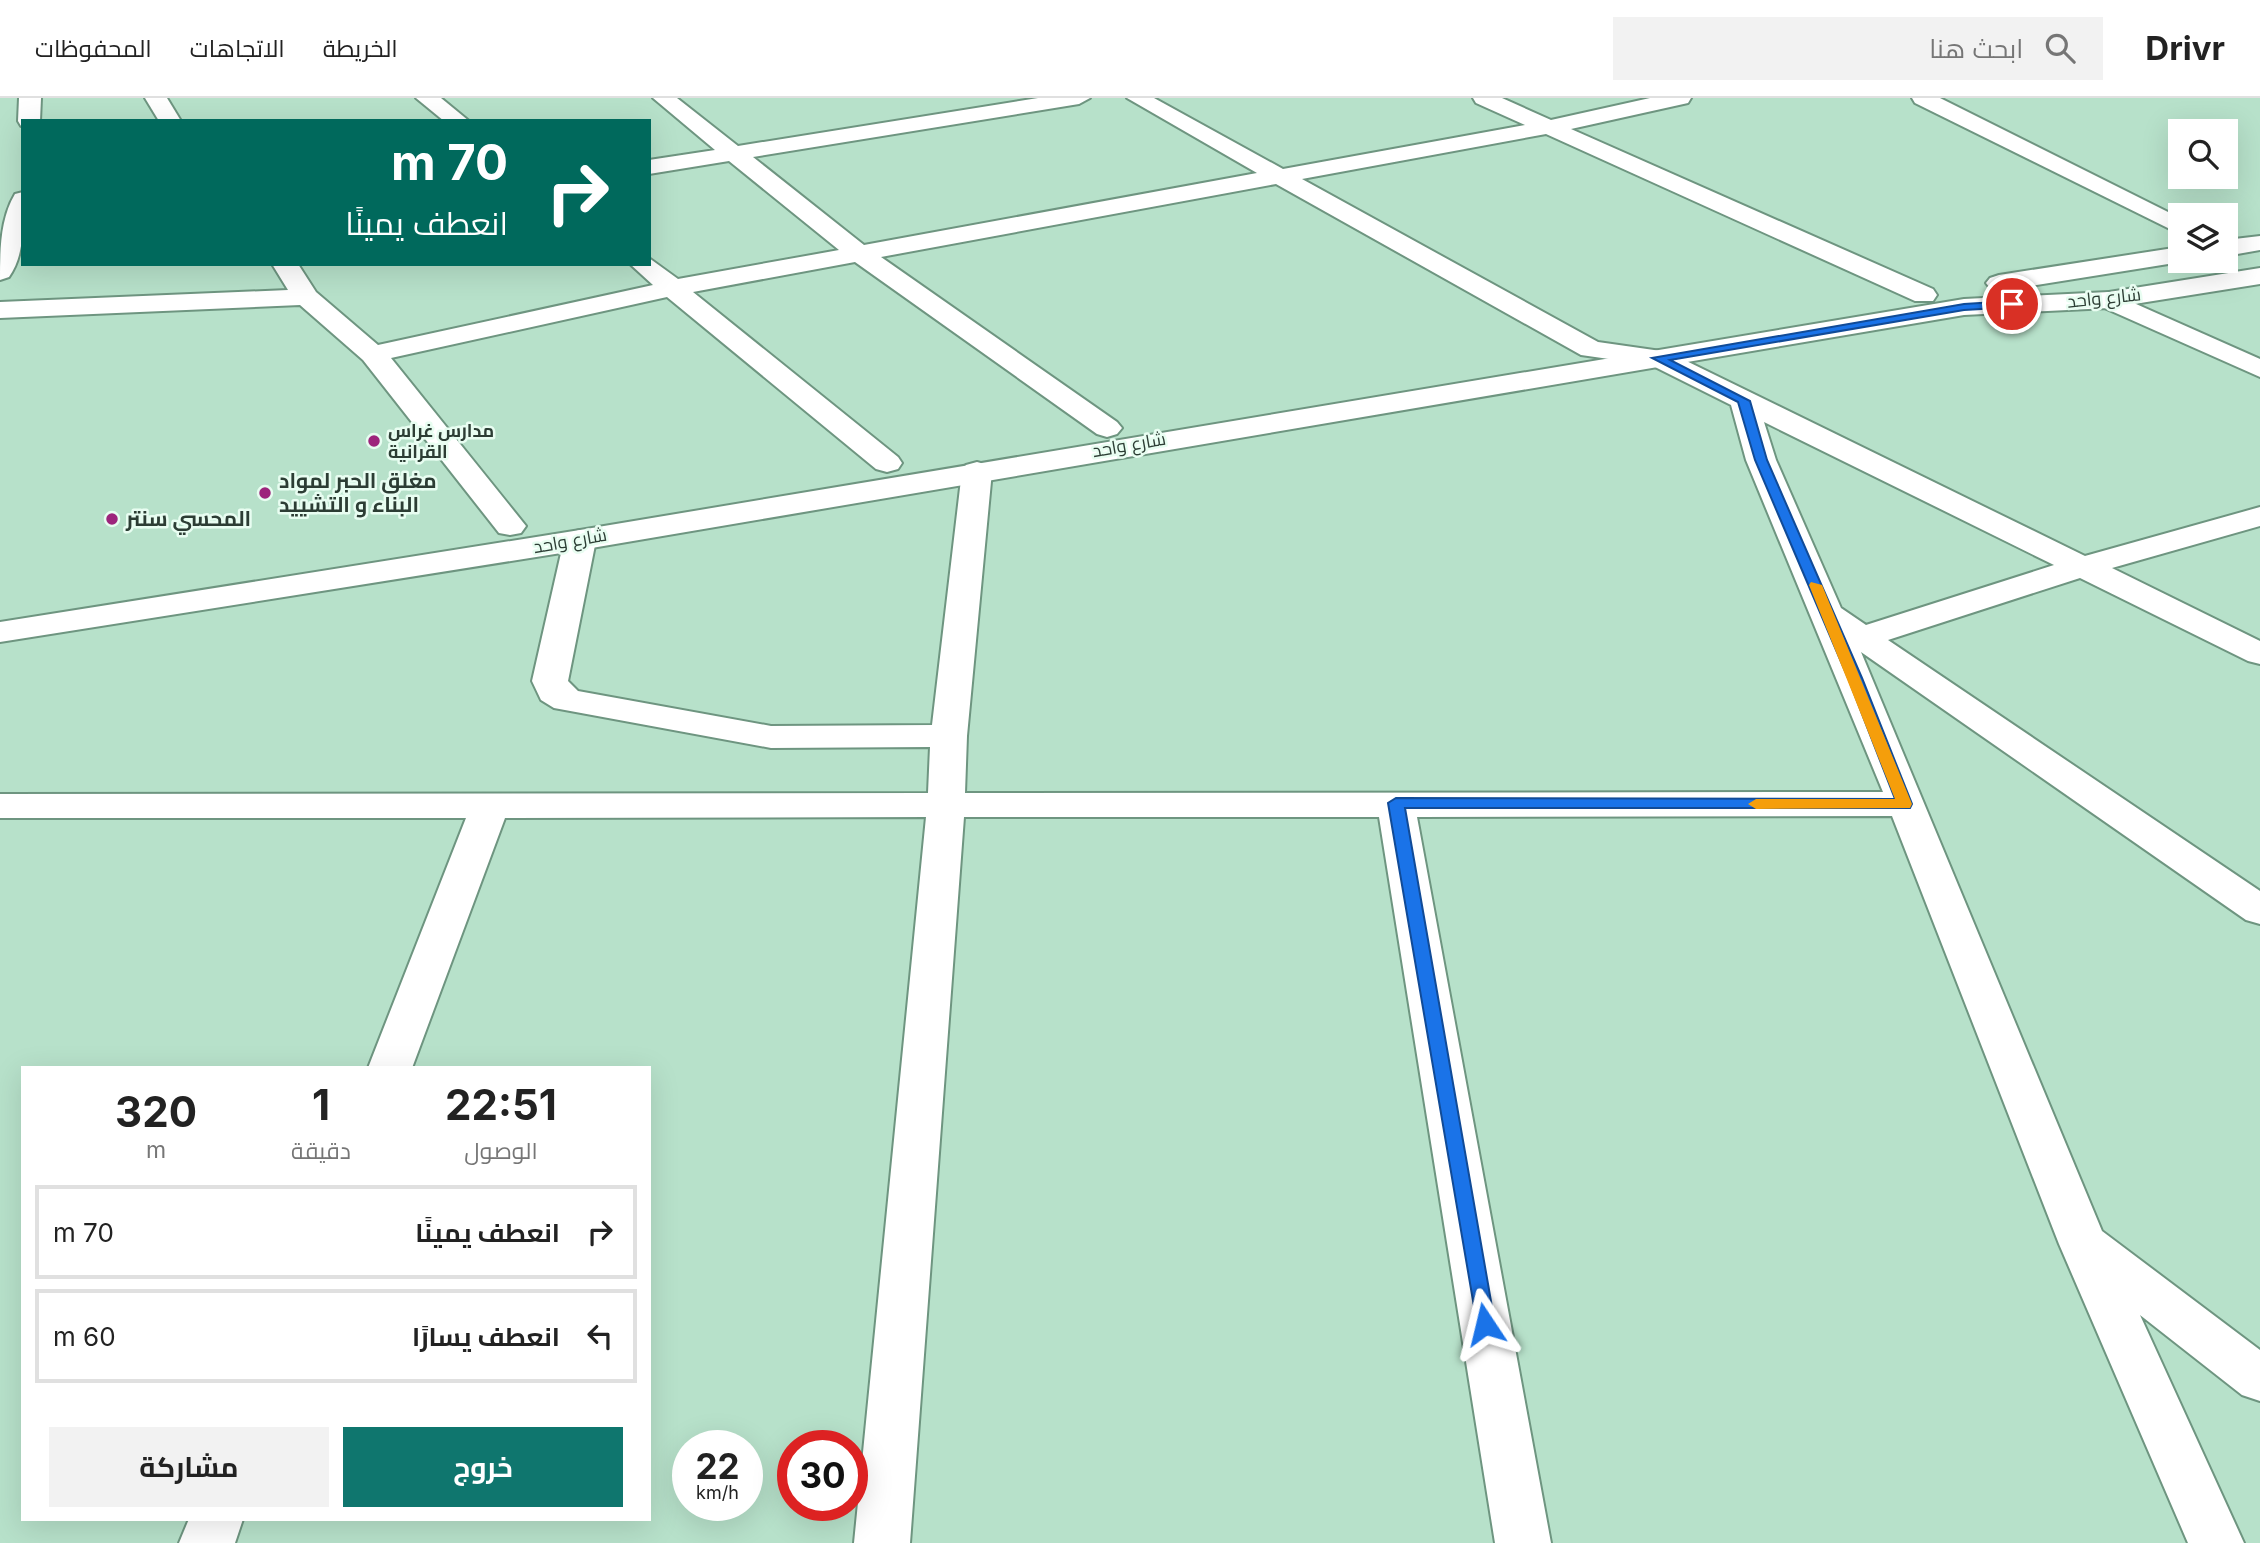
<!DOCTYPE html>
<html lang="ar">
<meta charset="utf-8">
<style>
body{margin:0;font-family:Inter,Cairo,sans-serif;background:#f2f2f2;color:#222;direction:rtl;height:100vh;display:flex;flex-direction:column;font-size:26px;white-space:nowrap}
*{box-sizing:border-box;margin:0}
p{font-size:23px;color:#767676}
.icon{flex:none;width:38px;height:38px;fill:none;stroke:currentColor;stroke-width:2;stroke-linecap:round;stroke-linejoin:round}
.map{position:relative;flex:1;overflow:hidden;direction:ltr}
.sheet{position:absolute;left:21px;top:968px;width:630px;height:455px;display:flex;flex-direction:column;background:#fff;border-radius:0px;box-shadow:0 7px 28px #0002;direction:rtl}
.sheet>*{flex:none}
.guide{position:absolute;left:21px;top:21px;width:630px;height:147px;border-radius:0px;box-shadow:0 7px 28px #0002;direction:rtl;background:#00695c;color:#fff;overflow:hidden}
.controls{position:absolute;left:2168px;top:21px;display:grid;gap:14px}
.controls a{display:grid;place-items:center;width:70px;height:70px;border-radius:0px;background:#fff;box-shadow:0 7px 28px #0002;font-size:35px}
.speed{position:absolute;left:672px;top:1332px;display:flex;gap:14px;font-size:35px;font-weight:700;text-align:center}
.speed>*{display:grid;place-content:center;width:91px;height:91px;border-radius:50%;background:#fff;box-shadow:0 7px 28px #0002;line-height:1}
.speed small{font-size:18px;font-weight:400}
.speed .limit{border:10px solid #d22;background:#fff;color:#111}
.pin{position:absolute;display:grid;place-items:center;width:60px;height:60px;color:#fff;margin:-30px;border:4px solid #fff;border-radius:50%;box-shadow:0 2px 7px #0007}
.me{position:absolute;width:77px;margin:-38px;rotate:350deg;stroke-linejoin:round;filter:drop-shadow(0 0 5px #0008)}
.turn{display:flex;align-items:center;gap:24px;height:147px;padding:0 28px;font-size:32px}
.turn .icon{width:91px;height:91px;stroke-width:2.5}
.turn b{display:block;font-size:49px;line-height:60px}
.eta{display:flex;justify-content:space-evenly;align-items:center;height:119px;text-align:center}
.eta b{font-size:42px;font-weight:700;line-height:49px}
.button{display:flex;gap:14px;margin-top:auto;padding:14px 28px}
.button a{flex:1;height:80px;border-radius:0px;background:#0f766e;color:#fff;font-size:28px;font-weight:700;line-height:80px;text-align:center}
.button a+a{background:#f2f2f2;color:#222}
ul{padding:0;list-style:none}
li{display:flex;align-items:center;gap:21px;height:94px;margin:0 14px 10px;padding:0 14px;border:4px solid #e0e0e0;border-radius:0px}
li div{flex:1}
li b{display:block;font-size:26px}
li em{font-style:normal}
header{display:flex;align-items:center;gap:42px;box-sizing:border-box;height:98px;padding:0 35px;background:#fff;border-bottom:2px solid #e0e0e0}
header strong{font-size:33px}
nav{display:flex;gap:38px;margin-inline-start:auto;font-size:24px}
.search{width:490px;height:63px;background:#f2f2f2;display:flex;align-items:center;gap:18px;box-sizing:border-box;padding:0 24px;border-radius:0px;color:#767676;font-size:26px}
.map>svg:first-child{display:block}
</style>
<header>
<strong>Drivr</strong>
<div class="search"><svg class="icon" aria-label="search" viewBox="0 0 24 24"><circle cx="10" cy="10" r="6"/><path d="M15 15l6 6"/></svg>ابحث هنا</div>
<nav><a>الخريطة</a><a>الاتجاهات</a><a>المحفوظات</a></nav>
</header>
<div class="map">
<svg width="2260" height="1445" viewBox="0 0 2260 1445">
<rect width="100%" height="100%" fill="#b7e1ca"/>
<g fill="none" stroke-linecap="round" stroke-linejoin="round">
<g stroke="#6e9580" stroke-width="4">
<g id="street">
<polygon points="19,0 41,0 40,23 23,23 21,28 18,23"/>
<polygon points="145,0 167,0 181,23 159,23"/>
<polygon points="416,0 441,0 469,23 444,23"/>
<path d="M653,0H677L738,48L1038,0H1090L1079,6L753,59L864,147L1257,75L1127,0H1154L1283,71L1525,27L1476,5L1473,0H1502L1551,22L1650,0H1691L1688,5L1571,31L1933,191L1937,197L1933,203H1915L1546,36L1302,81L1598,244L1668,254L2085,458L2260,409V428L2112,470L2260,543V566L2248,563L2080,480L1888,542L2260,793V826L2246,822L1861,554L2102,1133L2260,1252V1303L2242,1297L2140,1217L2244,1445H2188L2059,1146L1892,718L1417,719L1551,1445H1495L1379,719H964L910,1445H854L926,719L505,720L412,970H368L466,720H0V696L928,695L930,649L771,650L554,610L541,602L532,583L564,442L569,435L580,432L591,435L596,442L568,583L578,593L771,628L932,627L962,373L966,367L977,364L988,367L992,373L967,638L965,695L1883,694L1746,362L1731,307L1651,267L1581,257L1276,86L881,159L1117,324L1122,330L1117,336L1107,339L1097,336L855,164L693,194L898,359L902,365L898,371L887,374L876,371L667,199L391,260L526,428L521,435L510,437L499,435L363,262L300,207L0,220V204L288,192L272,166H298L316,194L378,247L653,187L630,166H649V160L678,181L839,152L729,63L649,76V62L715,52ZM1764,324L2054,467L1866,527L1841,510L1776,362Z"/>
<polygon points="1912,0 1940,0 2180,120 2180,136 1915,5"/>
<path d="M23,94C23,122 26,155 9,179L0,182C0,153 0,121 15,96Z"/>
<polygon points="2109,194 2260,261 2260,279 2100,208 2096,202 2100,196"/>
<polygon points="189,1421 243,1421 235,1445 179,1445"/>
</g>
</g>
<g stroke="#6e9580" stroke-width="4">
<g id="secondary">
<polygon points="2260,138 2260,152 2226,158 2226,142"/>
<polygon points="2180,149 2180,163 2187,163 1999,193 1990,190 1986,185 1990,180 1999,177"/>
<polygon points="2260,170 2260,186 2109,210 1964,217 580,452 0,544 0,524 580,432 1964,201 2109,194"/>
</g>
</g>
<use href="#street" fill="#fff" fill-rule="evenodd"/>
<use href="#secondary" fill="#fff" fill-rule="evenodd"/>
</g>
<polygon fill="#1a73e8" stroke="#114b97" stroke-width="2" points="2012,203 2016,204 2016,209 1964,212 1670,262 1750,303 1767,362 1862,580 1912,706 1910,710 1405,710 1495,1226 1492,1232 1485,1235 1478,1232 1388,705 1396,700 1895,701 1848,580 1755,362 1738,304 1652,260 1964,206"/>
<polygon fill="#f59e0b" points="1811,484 1822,487 1912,706 1910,710 1756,711 1748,706 1756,701 1895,701 1809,487"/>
<g fill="#9d247c" stroke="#e8fdf1" stroke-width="2.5">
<circle cx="374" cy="343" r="7"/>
<circle cx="265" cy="395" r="7"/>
<circle cx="112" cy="421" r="7"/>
</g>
<g text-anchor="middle" stroke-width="5" stroke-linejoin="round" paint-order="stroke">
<g font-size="18" fill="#2c3d34" stroke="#e8fdf1">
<text transform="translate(2104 200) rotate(-6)" y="6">شارع واحد</text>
<text transform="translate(1129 347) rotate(-10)" y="6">شارع واحد</text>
<text transform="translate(570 443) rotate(-10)" y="6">شارع واحد</text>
</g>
<g font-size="18" font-weight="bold" fill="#2c3d34" stroke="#e8fdf1" text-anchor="start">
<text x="388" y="339">مدارس غراس<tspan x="388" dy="21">القرانية</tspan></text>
</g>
<g font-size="21" font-weight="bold" fill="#2c3d34" stroke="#e8fdf1" text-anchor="start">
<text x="279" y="390">مغلق الحبر لمواد<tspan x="279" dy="24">البناء و التشييد</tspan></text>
<text x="126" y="428">المحسي سنتر</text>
</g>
</g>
</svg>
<div class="controls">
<a><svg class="icon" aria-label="search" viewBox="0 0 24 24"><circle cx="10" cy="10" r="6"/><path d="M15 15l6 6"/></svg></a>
<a><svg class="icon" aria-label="layers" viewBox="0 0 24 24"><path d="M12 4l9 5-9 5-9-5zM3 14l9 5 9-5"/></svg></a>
</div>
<div class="speed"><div>22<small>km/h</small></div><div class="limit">30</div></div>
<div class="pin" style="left:2012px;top:206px;background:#d93025"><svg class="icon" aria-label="arrive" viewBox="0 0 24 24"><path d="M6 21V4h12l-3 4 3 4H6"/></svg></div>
<svg class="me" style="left:1485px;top:1226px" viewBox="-20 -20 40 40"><path d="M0-17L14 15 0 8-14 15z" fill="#1a73e8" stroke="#fff" stroke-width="4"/></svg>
<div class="guide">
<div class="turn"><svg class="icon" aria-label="right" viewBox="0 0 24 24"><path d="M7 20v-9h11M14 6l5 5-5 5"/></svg><div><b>70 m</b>انعطف يمينًا</div></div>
</div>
<section class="sheet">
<div class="eta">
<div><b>22:51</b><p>الوصول</p></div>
<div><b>1</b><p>دقيقة</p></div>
<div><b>320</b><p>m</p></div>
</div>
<ul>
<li><svg class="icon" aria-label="right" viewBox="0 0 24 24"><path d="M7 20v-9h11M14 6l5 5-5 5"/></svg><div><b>انعطف يمينًا</b></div><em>70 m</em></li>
<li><svg class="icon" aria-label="left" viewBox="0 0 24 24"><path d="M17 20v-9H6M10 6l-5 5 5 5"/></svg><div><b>انعطف يسارًا</b></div><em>60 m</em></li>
</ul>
<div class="button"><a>خروج</a><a>مشاركة</a></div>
</section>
</div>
